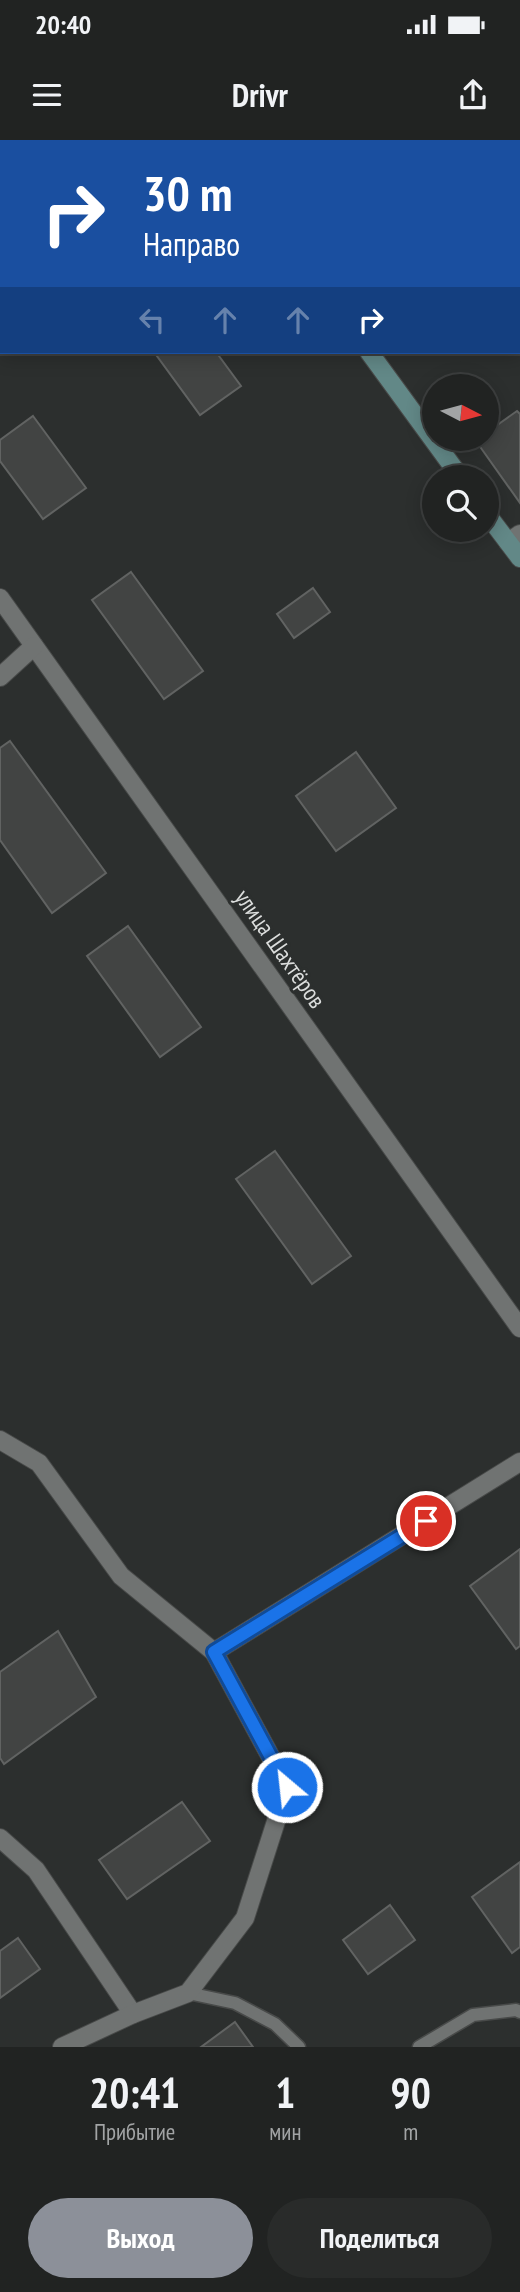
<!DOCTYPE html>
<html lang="ru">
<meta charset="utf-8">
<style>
body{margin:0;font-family:"PT Sans Narrow",sans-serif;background:#292b2a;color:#f1f3f6;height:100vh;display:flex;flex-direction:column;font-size:26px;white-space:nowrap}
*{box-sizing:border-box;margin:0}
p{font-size:23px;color:#a2a4a5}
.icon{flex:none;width:38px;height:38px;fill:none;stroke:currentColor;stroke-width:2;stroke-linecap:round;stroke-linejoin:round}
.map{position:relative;height:1907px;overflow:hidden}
.panel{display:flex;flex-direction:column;background:#212322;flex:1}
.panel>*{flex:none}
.guide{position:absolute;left:0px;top:0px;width:522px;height:214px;box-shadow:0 4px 18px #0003,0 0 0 2px #3e4040;background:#1a4fa0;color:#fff;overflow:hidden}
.needle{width:46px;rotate:96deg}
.fabs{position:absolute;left:422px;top:234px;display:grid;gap:14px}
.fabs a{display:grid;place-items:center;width:77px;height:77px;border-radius:50%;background:#212322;box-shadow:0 4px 18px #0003,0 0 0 2px #3e4040;font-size:35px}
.pin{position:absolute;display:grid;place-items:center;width:60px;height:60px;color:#fff;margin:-30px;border:4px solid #fff;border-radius:50%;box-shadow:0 2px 7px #0007}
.me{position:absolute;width:77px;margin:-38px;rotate:332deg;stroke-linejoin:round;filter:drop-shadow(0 0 5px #0008)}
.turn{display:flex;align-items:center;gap:24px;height:147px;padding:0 28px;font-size:32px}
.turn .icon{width:91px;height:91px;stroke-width:2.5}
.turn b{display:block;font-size:49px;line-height:60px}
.lanes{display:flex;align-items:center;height:66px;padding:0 28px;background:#0003;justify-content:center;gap:35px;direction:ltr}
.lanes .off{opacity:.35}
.eta{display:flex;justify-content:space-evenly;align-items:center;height:119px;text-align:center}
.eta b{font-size:42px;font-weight:700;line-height:49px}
.button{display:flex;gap:14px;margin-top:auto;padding:14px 28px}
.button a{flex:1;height:80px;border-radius:42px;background:#8c9099;color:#fff;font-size:28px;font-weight:700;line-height:80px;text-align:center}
.button a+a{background:#292b2a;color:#f1f3f6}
.status{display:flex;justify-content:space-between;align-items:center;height:49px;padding:0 35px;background:#212322;direction:ltr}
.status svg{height:19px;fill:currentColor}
header{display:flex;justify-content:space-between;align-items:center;height:91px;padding:0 28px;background:#212322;font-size:32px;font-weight:700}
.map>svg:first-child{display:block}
</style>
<div class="status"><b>20:40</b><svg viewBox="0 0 49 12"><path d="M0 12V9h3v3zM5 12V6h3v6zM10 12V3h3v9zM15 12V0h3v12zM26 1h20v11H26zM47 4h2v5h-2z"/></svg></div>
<header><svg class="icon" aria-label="menu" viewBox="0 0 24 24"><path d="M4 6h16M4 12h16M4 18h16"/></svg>Drivr<svg class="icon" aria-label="share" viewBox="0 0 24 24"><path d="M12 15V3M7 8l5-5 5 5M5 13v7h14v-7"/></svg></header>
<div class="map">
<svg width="520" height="1907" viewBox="0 0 520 1907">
<rect width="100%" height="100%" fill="#2c2f2e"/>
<g fill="#424443" stroke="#616362" stroke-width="2">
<polygon points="154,212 216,212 241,246 200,275"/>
<polygon points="517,271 520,274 520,363 476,301 486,299 486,293"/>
<polygon points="33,276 86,348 43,379 0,321 0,300"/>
<polygon points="131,432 203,531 164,559 92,460"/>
<polygon points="313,448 330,472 294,498 277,474"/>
<polygon points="10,601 106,733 52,773 0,700 0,608"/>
<polygon points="356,612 396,668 336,711 296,656"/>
<polygon points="128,786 201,887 160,917 87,816"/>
<polygon points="275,1011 351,1116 312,1144 236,1039"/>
<polygon points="520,1409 520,1506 516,1509 470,1446"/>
<polygon points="58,1491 96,1557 4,1624 0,1618 0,1532"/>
<polygon points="182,1662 210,1701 127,1759 99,1720"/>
<polygon points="520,1722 520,1807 512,1813 472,1757"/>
<polygon points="390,1765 415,1800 368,1834 343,1800"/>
<polygon points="18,1798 40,1829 0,1858 0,1811"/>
<polygon points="235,1882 253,1907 201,1907"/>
</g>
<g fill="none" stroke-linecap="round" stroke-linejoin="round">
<g stroke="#484a49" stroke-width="15">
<g id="lane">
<polyline points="188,1853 235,1863 275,1884 299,1907"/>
<polyline points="419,1907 473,1875 516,1870 520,1872"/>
</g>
</g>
<g stroke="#484a49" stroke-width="20">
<g id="street">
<polyline points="508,402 520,394"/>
<polyline points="0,458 520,1188"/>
<polyline points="0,537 34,506"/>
<polyline points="0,1300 39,1323 121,1436 214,1512 520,1322"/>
<polyline points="0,1698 36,1730 133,1874"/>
<polyline points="62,1907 133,1874 188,1853 245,1778 287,1647 214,1512"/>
</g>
</g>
<g stroke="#484a49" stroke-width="20">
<g id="secondary">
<polyline points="214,0 216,2"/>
<polyline points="369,212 461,338"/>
<polyline points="486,373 520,418"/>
</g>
</g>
<use href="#lane" stroke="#707372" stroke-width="12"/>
<use href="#street" stroke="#707372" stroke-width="18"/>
<use href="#secondary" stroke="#628887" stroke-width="18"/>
</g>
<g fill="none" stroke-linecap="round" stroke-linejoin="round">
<g stroke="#114b97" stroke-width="18">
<polyline id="route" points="287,1647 214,1512 426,1381"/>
</g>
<use href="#route" stroke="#1a73e8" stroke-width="12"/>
</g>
<g text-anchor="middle" stroke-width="6" stroke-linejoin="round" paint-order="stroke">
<g font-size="24" fill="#dbdddc" stroke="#2c2f2e">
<text transform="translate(280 809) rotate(55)" y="8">улица Шахтёров</text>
</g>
</g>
</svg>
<div class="fabs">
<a><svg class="needle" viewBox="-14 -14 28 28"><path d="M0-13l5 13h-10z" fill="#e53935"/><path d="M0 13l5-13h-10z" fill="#a2a4a5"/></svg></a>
<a><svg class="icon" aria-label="search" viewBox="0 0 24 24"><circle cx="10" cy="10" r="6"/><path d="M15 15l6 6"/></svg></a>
</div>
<div class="pin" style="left:426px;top:1381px;background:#d93025"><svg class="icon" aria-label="arrive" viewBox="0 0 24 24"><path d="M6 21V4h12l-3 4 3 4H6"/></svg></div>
<svg class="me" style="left:287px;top:1647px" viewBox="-20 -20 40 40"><circle r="17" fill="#1a73e8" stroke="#fff" stroke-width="3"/><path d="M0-11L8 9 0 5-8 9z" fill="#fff"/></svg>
<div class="guide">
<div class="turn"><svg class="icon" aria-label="right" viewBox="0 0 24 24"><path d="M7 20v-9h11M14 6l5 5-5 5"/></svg><div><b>30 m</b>Направо</div></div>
<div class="lanes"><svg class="icon off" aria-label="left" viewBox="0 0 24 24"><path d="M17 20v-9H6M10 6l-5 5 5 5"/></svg><svg class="icon off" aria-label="ahead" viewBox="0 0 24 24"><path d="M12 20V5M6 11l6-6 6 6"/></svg><svg class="icon off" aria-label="ahead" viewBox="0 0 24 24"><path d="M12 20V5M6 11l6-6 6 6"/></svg><svg class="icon" aria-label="right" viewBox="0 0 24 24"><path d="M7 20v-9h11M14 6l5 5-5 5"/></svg></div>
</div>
</div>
<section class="panel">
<div class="eta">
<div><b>20:41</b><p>Прибытие</p></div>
<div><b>1</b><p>мин</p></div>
<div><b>90</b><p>m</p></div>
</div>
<div class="button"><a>Выход</a><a>Поделиться</a></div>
</section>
